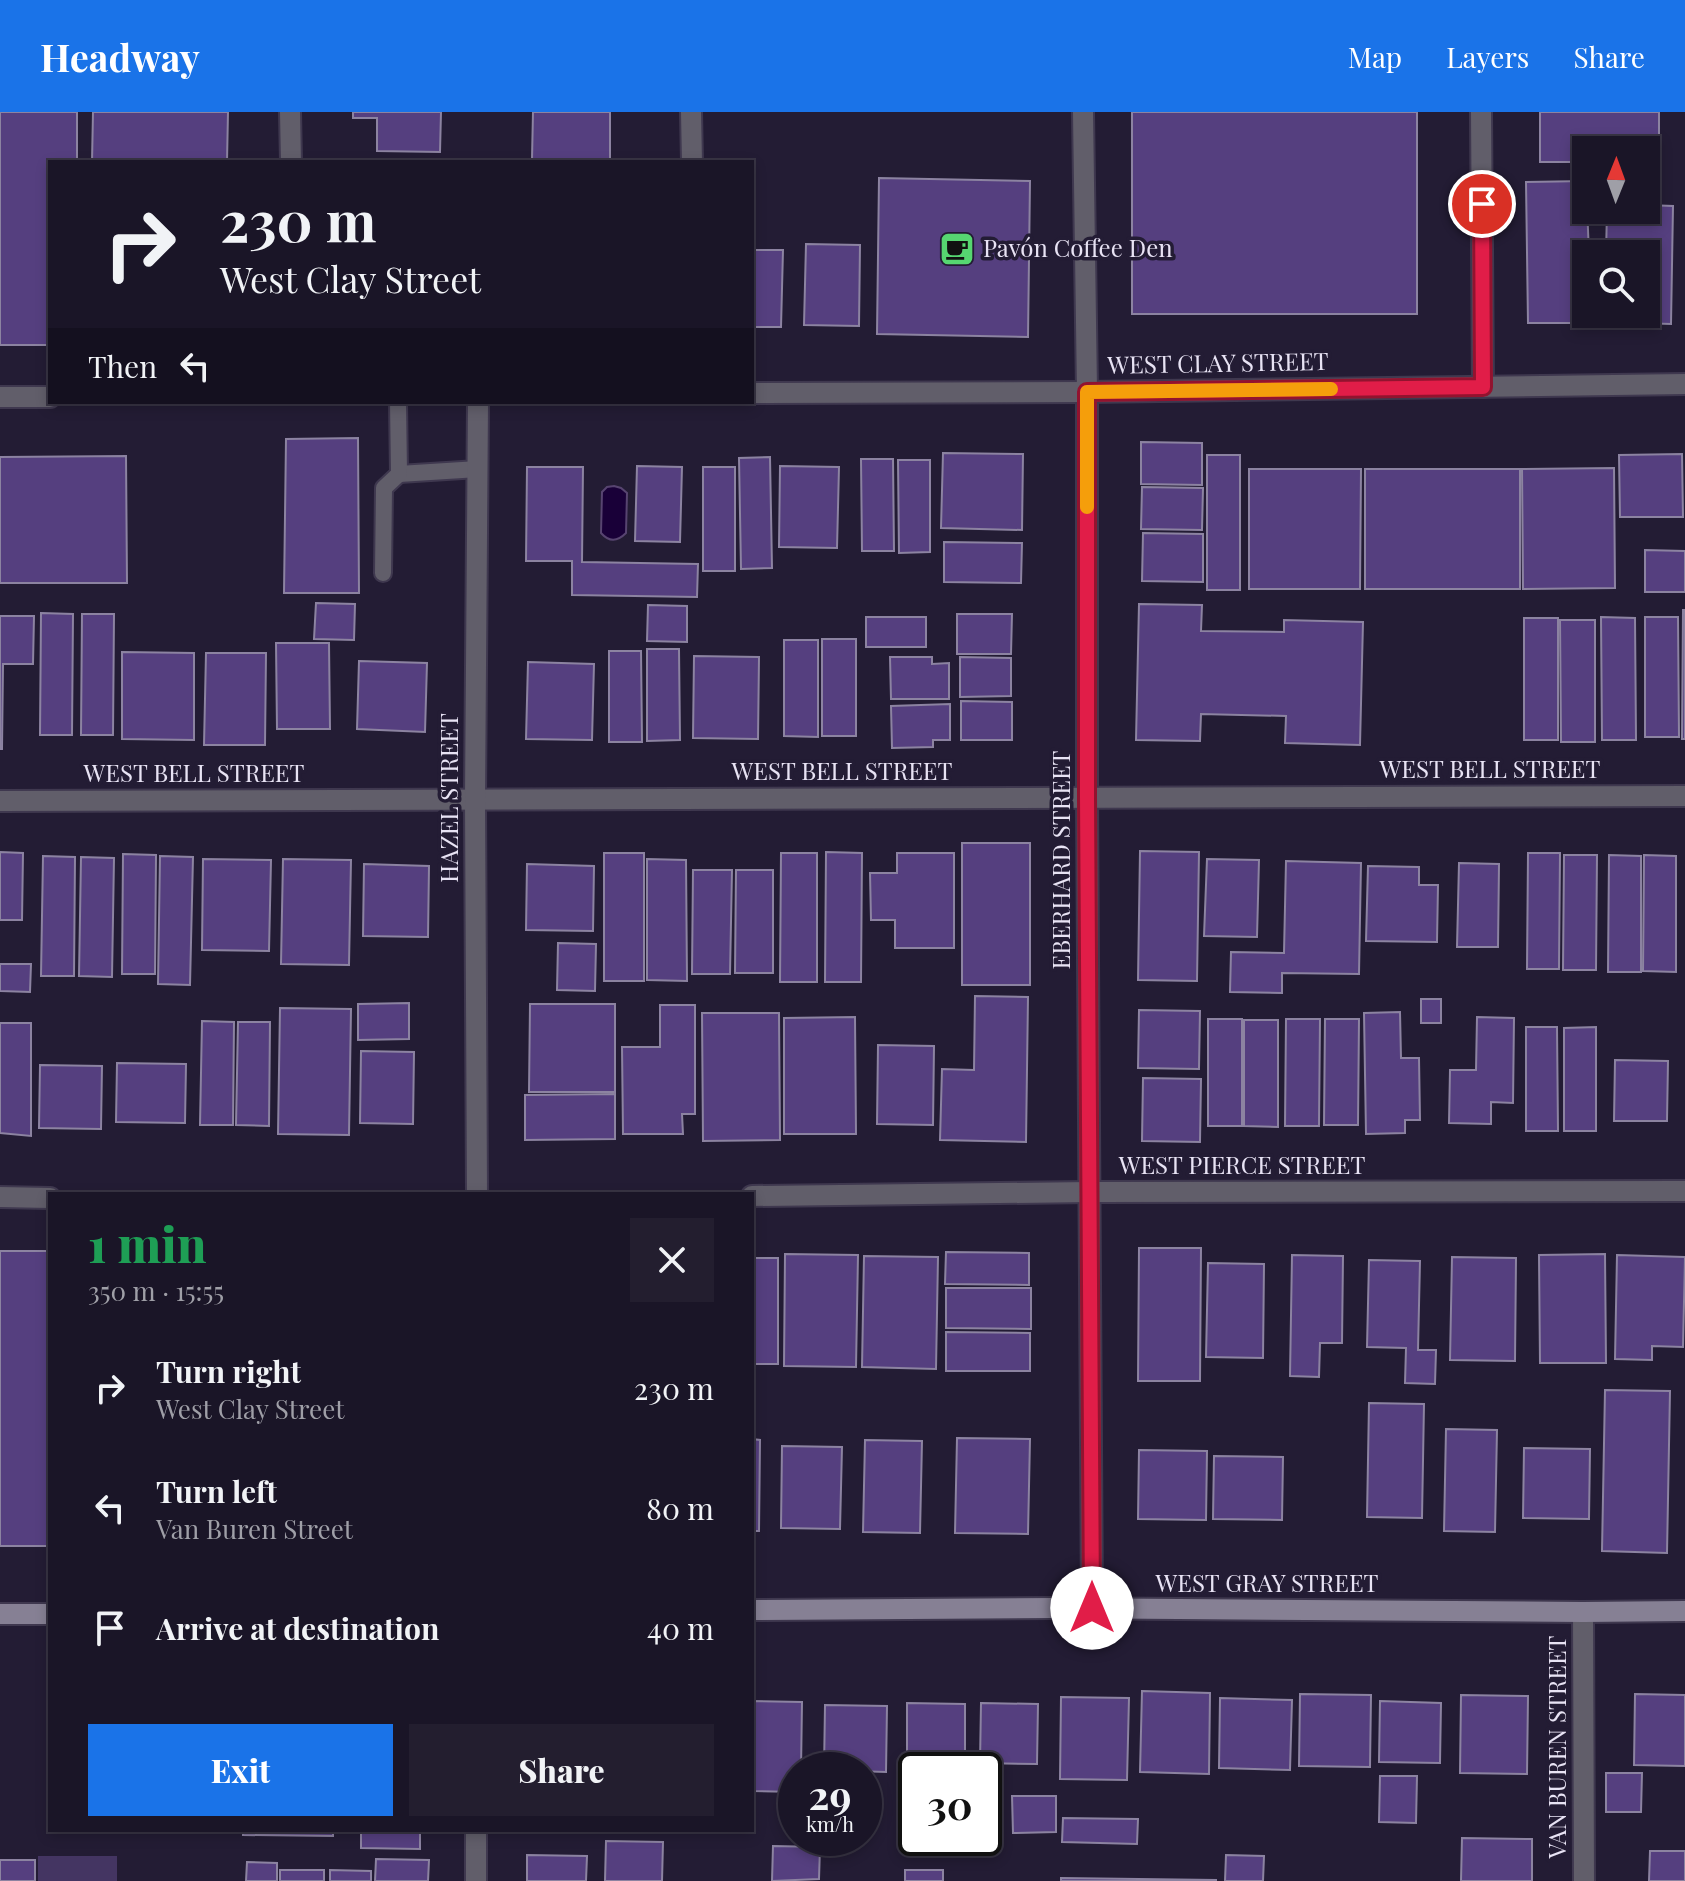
<!DOCTYPE html>
<meta charset="utf-8">
<style>
body{margin:0;font-family:"Playfair Display",serif;background:#231e2f;color:#f1f3f6;height:100vh;display:flex;flex-direction:column;font-size:30px;white-space:nowrap}
*{box-sizing:border-box;margin:0}
p{font-size:26px;color:#9f9fa7}
.icon{flex:none;width:44px;height:44px;fill:none;stroke:currentColor;stroke-width:2;stroke-linecap:round;stroke-linejoin:round}
.map{position:relative;flex:1;overflow:hidden}
.details{position:absolute;left:48px;top:1080px;width:706px;height:640px;display:flex;flex-direction:column;background:#1a1527;border-radius:0px;box-shadow:0 4px 12px #0003,0 0 0 2px #383444}
.details>*{flex:none}
.banner{position:absolute;left:48px;top:48px;width:706px;height:244px;border-radius:0px;box-shadow:0 4px 12px #0003,0 0 0 2px #383444;background:#1a1527;color:#f1f3f6;overflow:hidden}
.needle{width:52px;rotate:1deg}
.tools{position:absolute;left:1572px;top:24px;display:grid;gap:16px}
.tools a{display:grid;place-items:center;width:88px;height:88px;border-radius:0px;background:#1a1527;box-shadow:0 4px 12px #0003,0 0 0 2px #383444;font-size:40px}
.speed{position:absolute;left:778px;top:1640px;display:flex;gap:16px;font-size:40px;font-weight:700;text-align:center}
.speed>*{display:grid;place-content:center;width:104px;height:104px;border-radius:50%;background:#1a1527;box-shadow:0 4px 12px #0003,0 0 0 2px #383444;line-height:1}
.speed small{font-size:20px;font-weight:400}
.speed .limit{border:4px solid #111;border-radius:12px;background:#fff;color:#111}
.pin{position:absolute;display:grid;place-items:center;width:68px;height:68px;color:#fff;margin:-34px;border:4px solid #fff;border-radius:50%;box-shadow:0 2px 8px #0007}
.me{position:absolute;width:88px;margin:-44px;rotate:0deg;stroke-linejoin:round;filter:drop-shadow(0 0 6px #0008)}
.turn{display:flex;align-items:center;gap:28px;height:168px;padding:0 40px;font-size:36px}
.turn .icon{width:104px;height:104px;stroke-width:2.5}
.turn b{display:block;font-size:56px;line-height:68px}
.then{display:flex;align-items:center;height:76px;padding:0 40px;background:#0003;gap:16px;font-size:30px}
.round{display:grid;place-items:center;flex:none;width:84px;height:84px;border-radius:0px;background:#231e2f}
.summary{display:flex;align-items:center;justify-content:space-between;height:136px;padding:0 40px}
h1{font-size:48px;font-weight:800;line-height:60px;color:#1e9e55}
.primary-button{display:flex;gap:16px;margin-top:auto;padding:16px 40px}
.primary-button a{flex:1;height:92px;border-radius:0px;background:#1a73e8;color:#fff;font-size:32px;font-weight:800;line-height:92px;text-align:center}
.primary-button a+a{background:#231e2f;color:#f1f3f6}
ul{padding:0;list-style:none}
li{display:flex;align-items:center;gap:24px;height:120px;padding:0 40px}
li div{flex:1}
li b{display:block;font-size:30px}
li em{font-style:normal}
header{display:flex;align-items:center;gap:48px;box-sizing:border-box;height:112px;padding:0 40px;background:#1a73e8;color:#fff}
header strong{font-size:38px}
nav{display:flex;gap:44px;margin-inline-start:auto;font-size:28px}
.map>svg:first-child{display:block}
</style>
<header>
<strong>Headway</strong>
<nav><a>Map</a><a>Layers</a><a>Share</a></nav>
</header>
<div class="map">
<svg width="1685" height="1769" viewBox="0 0 1685 1769">
<rect width="100%" height="100%" fill="#231c34"/>
<rect fill="#443562" x="38" y="1744" width="79" height="25"/>
<path fill="#190038" stroke="#574470" stroke-width="2" d="M614,374L621,376L627,381L626,421C617,430 609,430 601,421L602,380L607,375Z"/>
<g fill="#553f7f" stroke="#8c83a1" stroke-width="2">
<polygon points="0,0 77,0 77,50 50,50 50,233 0,233"/>
<polygon points="93,0 228,0 227,50 92,50"/>
<polygon points="353,0 441,0 440,40 377,39 377,6 353,6"/>
<polygon points="533,0 610,0 610,48 532,47"/>
<rect x="1132" y="0" width="285" height="202"/>
<polygon points="1540,0 1659,0 1659,50 1646,50 1646,38 1586,38 1586,50 1540,50"/>
<polygon points="879,66 1030,69 1028,225 877,222"/>
<polygon points="1586,69 1589,142 1586,142 1586,202 1590,202 1590,211 1528,211 1526,70"/>
<polygon points="1646,93 1673,94 1671,212 1605,210 1605,202 1646,202 1646,142 1606,142 1607,98 1646,98"/>
<polygon points="806,132 860,133 859,214 804,213"/>
<polygon points="752,138 783,138 781,215 752,215"/>
<polygon points="358,326 359,481 284,481 286,327"/>
<polygon points="1141,330 1202,331 1202,373 1141,372"/>
<polygon points="943,341 1023,342 1022,418 941,416"/>
<polygon points="1682,342 1683,405 1620,405 1619,343"/>
<rect x="1207" y="343" width="33" height="135"/>
<polygon points="126,344 127,471 0,471 0,345"/>
<polygon points="770,345 772,456 741,457 739,346"/>
<polygon points="861,347 893,347 894,439 862,439"/>
<polygon points="898,348 930,348 930,440 899,441"/>
<polygon points="637,354 682,355 680,430 635,429"/>
<polygon points="780,354 839,355 837,436 779,435"/>
<polygon points="527,355 583,355 582,450 698,452 697,485 572,483 572,449 526,449"/>
<rect x="703" y="355" width="32" height="104"/>
<polygon points="1614,356 1615,476 1523,477 1522,357"/>
<polygon points="1249,357 1361,357 1360,477 1249,477"/>
<rect x="1365" y="357" width="155" height="120"/>
<polygon points="1142,375 1203,376 1202,418 1141,417"/>
<polygon points="1143,421 1203,422 1203,470 1142,469"/>
<polygon points="944,430 1022,431 1021,471 944,470"/>
<polygon points="1645,438 1685,439 1685,480 1645,480"/>
<polygon points="316,491 355,492 354,528 314,527"/>
<polygon points="1139,492 1202,493 1201,519 1284,520 1284,508 1363,510 1360,633 1285,631 1286,604 1201,602 1200,629 1136,628"/>
<polygon points="648,493 687,494 687,530 647,529"/>
<polygon points="1683,498 1685,498 1685,627 1682,627"/>
<polygon points="41,501 73,502 72,623 40,623"/>
<polygon points="82,502 114,502 113,623 81,623"/>
<polygon points="957,502 1012,502 1011,542 957,542"/>
<polygon points="0,504 34,504 33,552 3,552 2,637 0,637"/>
<rect x="866" y="505" width="60" height="30"/>
<polygon points="1601,505 1635,506 1636,628 1602,628"/>
<polygon points="1645,505 1678,505 1679,625 1645,625"/>
<rect x="1524" y="506" width="34" height="122"/>
<polygon points="1560,508 1595,508 1595,630 1561,630"/>
<rect x="822" y="527" width="34" height="97"/>
<polygon points="784,528 818,528 818,625 784,624"/>
<polygon points="276,531 329,531 330,617 277,617"/>
<polygon points="647,537 679,537 680,628 647,629"/>
<polygon points="609,539 641,539 642,630 609,630"/>
<polygon points="122,540 194,541 194,628 122,627"/>
<polygon points="206,541 266,541 265,633 204,633"/>
<polygon points="694,544 759,545 758,627 693,626"/>
<polygon points="890,545 932,545 932,552 949,551 949,587 891,587"/>
<polygon points="960,545 1011,546 1011,584 960,585"/>
<polygon points="359,549 427,551 425,620 357,617"/>
<polygon points="528,550 594,552 592,628 526,627"/>
<polygon points="961,589 1012,590 1012,628 961,628"/>
<polygon points="950,592 950,628 933,628 933,635 892,636 891,594"/>
<rect x="962" y="731" width="68" height="142"/>
<polygon points="1140,739 1199,740 1197,869 1138,868"/>
<polygon points="0,740 23,741 22,808 0,808"/>
<polygon points="826,740 862,741 861,870 825,870"/>
<rect x="604" y="741" width="40" height="128"/>
<polygon points="781,741 817,741 817,870 780,870"/>
<polygon points="897,741 954,741 954,836 895,836 895,808 871,808 870,761 897,761"/>
<polygon points="1528,741 1560,741 1559,857 1527,857"/>
<polygon points="123,742 156,743 155,862 122,862"/>
<polygon points="1564,743 1597,743 1596,858 1563,858"/>
<polygon points="1609,743 1641,744 1641,860 1608,860"/>
<polygon points="1644,743 1676,744 1676,860 1643,859"/>
<polygon points="43,744 75,745 74,864 41,864"/>
<polygon points="160,744 193,745 190,873 158,872"/>
<polygon points="81,745 114,746 112,865 79,864"/>
<polygon points="203,747 271,748 269,839 202,838"/>
<polygon points="283,747 351,748 349,853 281,852"/>
<polygon points="647,747 686,748 687,869 647,868"/>
<polygon points="1207,747 1259,748 1257,825 1204,824"/>
<polygon points="1286,749 1361,751 1359,862 1282,861 1282,881 1230,880 1231,840 1284,841"/>
<polygon points="1459,751 1499,752 1498,835 1457,835"/>
<polygon points="364,752 429,754 428,825 363,824"/>
<polygon points="527,752 594,754 593,819 526,818"/>
<polygon points="1368,754 1419,755 1419,773 1438,773 1437,830 1366,829"/>
<polygon points="693,758 732,758 730,862 692,862"/>
<polygon points="736,758 773,758 773,861 735,861"/>
<polygon points="558,831 596,832 595,879 557,878"/>
<polygon points="0,852 31,852 30,880 0,879"/>
<polygon points="975,884 1028,885 1026,1030 940,1028 942,957 974,958"/>
<rect x="1421" y="887" width="20" height="24"/>
<polygon points="409,891 409,927 358,928 358,892"/>
<polygon points="530,892 615,892 615,980 529,980"/>
<polygon points="660,893 695,893 695,1002 682,1002 683,1022 623,1022 622,935 660,935"/>
<polygon points="280,896 351,897 349,1023 278,1022"/>
<polygon points="1139,898 1200,899 1199,957 1138,956"/>
<polygon points="1400,900 1401,946 1419,946 1420,1008 1405,1008 1405,1021 1366,1022 1364,901"/>
<polygon points="702,901 779,901 780,1028 703,1029"/>
<polygon points="855,905 856,1022 784,1022 784,906"/>
<polygon points="1477,905 1514,906 1513,991 1491,990 1491,1012 1449,1011 1450,958 1476,958"/>
<rect x="1208" y="907" width="34" height="107"/>
<polygon points="1286,907 1320,907 1319,1014 1285,1014"/>
<polygon points="1325,907 1359,907 1358,1013 1324,1013"/>
<polygon points="1244,908 1278,908 1278,1015 1244,1014"/>
<polygon points="202,909 234,910 233,1013 200,1013"/>
<polygon points="238,910 270,910 269,1014 236,1013"/>
<polygon points="0,911 31,911 31,1024 0,1021"/>
<polygon points="1526,915 1557,915 1558,1019 1526,1019"/>
<polygon points="1596,915 1596,1019 1564,1019 1564,916"/>
<polygon points="878,933 934,934 933,1013 877,1012"/>
<polygon points="361,939 414,940 413,1012 360,1011"/>
<polygon points="1615,948 1668,949 1667,1009 1614,1009"/>
<polygon points="117,951 186,952 185,1011 116,1010"/>
<polygon points="40,953 102,954 101,1017 39,1016"/>
<polygon points="1143,966 1201,967 1200,1030 1142,1029"/>
<polygon points="615,982 615,1027 525,1028 525,983"/>
<polygon points="1139,1136 1201,1136 1200,1269 1138,1269"/>
<rect x="0" y="1139" width="50" height="295"/>
<polygon points="946,1140 1029,1141 1029,1173 945,1172"/>
<polygon points="785,1142 858,1143 856,1255 784,1254"/>
<polygon points="1605,1142 1606,1251 1540,1251 1539,1143"/>
<polygon points="1292,1143 1343,1144 1342,1231 1320,1231 1319,1265 1290,1264"/>
<polygon points="1617,1143 1685,1145 1683,1235 1652,1234 1652,1248 1615,1247"/>
<polygon points="864,1144 938,1145 936,1257 862,1255"/>
<polygon points="1452,1145 1516,1146 1515,1249 1450,1248"/>
<rect x="752" y="1146" width="26" height="106"/>
<polygon points="1369,1148 1420,1149 1418,1238 1436,1238 1435,1272 1405,1271 1406,1236 1367,1235"/>
<polygon points="1208,1151 1264,1152 1263,1246 1206,1245"/>
<polygon points="946,1176 1031,1176 1031,1217 946,1216"/>
<polygon points="946,1220 1030,1221 1030,1259 946,1259"/>
<polygon points="1605,1278 1670,1279 1667,1441 1602,1439"/>
<polygon points="1369,1291 1424,1292 1422,1406 1367,1405"/>
<polygon points="1446,1317 1497,1318 1495,1420 1444,1419"/>
<polygon points="957,1326 1030,1327 1028,1422 955,1421"/>
<polygon points="752,1327 760,1328 759,1419 752,1419"/>
<polygon points="865,1328 922,1329 920,1421 863,1420"/>
<polygon points="782,1334 842,1335 840,1417 781,1416"/>
<polygon points="1524,1336 1590,1337 1589,1407 1523,1406"/>
<polygon points="1139,1338 1207,1339 1206,1408 1138,1407"/>
<polygon points="1214,1344 1283,1345 1282,1408 1213,1407"/>
<polygon points="1142,1579 1210,1581 1209,1662 1140,1660"/>
<polygon points="1300,1582 1371,1583 1370,1655 1299,1654"/>
<polygon points="1635,1582 1685,1583 1685,1654 1634,1653"/>
<polygon points="1461,1583 1528,1584 1527,1662 1460,1661"/>
<polygon points="1061,1585 1129,1586 1127,1668 1060,1667"/>
<polygon points="1220,1586 1292,1588 1290,1658 1219,1656"/>
<polygon points="752,1589 802,1590 801,1658 796,1658 796,1680 752,1679"/>
<polygon points="1380,1589 1441,1591 1440,1651 1379,1650"/>
<polygon points="907,1591 965,1592 965,1658 916,1658 916,1665 907,1665"/>
<polygon points="981,1591 1038,1592 1037,1652 980,1651"/>
<polygon points="825,1593 887,1594 886,1660 824,1658"/>
<polygon points="1606,1661 1642,1661 1641,1700 1606,1700"/>
<polygon points="1380,1664 1417,1664 1416,1711 1379,1710"/>
<polygon points="1012,1684 1056,1684 1056,1720 1013,1721"/>
<polygon points="1063,1706 1138,1707 1137,1732 1062,1730"/>
<polygon points="243,1718 333,1718 333,1724 243,1723"/>
<polygon points="361,1718 420,1718 420,1737 361,1736"/>
<polygon points="1462,1726 1532,1727 1532,1769 1461,1769"/>
<polygon points="606,1729 663,1730 662,1769 605,1769"/>
<polygon points="773,1734 820,1735 819,1767 772,1769"/>
<polygon points="1650,1739 1685,1739 1685,1769 1649,1769"/>
<polygon points="527,1743 587,1744 586,1769 527,1769"/>
<polygon points="1226,1743 1264,1744 1263,1769 1225,1769"/>
<polygon points="376,1747 429,1748 428,1769 375,1769"/>
<rect x="0" y="1748" width="35" height="21"/>
<polygon points="247,1750 277,1751 277,1769 246,1769"/>
<rect x="280" y="1758" width="44" height="11"/>
<polygon points="330,1758 371,1759 371,1769 330,1769"/>
<rect x="905" y="1758" width="38" height="11"/>
<polygon points="1061,1766 1217,1768 1061,1769"/>
</g>
<g fill="none" stroke-linecap="round" stroke-linejoin="round">
<g stroke="#3f384f" stroke-width="20">
<g id="lane">
<polyline points="399,362 478,357"/>
<polyline points="383,461 384,376 399,362 398,290"/>
</g>
</g>
<g stroke="#3f384f" stroke-width="24">
<g id="street">
<polyline points="290,0 291,50"/>
<polyline points="691,0 692,50"/>
<polyline points="1083,0 1087,280 1087,685 1092,1496"/>
<polyline points="1481,0 1483,275"/>
<polyline points="752,281 1087,280 1685,272"/>
<polyline points="0,285 50,285"/>
<polyline points="0,689 1685,684"/>
<polyline points="477,1082 475,687 478,290"/>
<polyline points="752,1084 1090,1080 1685,1079"/>
<polyline points="0,1085 50,1086"/>
<polyline points="1583,1500 1584,1769"/>
<polyline points="476,1769 476,1718"/>
</g>
</g>
<g stroke="#3f384f" stroke-width="24">
<g id="secondary">
<polyline points="752,1498 1054,1496 1583,1500 1685,1499"/>
<polyline points="0,1502 50,1502"/>
</g>
</g>
<use href="#lane" stroke="#615e6a" stroke-width="16"/>
<use href="#street" stroke="#615e6a" stroke-width="20"/>
<use href="#secondary" stroke="#868094" stroke-width="20"/>
</g>
<g fill="none" stroke-linecap="round" stroke-linejoin="round">
<g stroke="#92132f" stroke-width="20">
<polyline id="route" points="1092,1496 1087,685 1087,280 1483,275 1482,92"/>
</g>
<use href="#route" stroke="#e11d48" stroke-width="14"/>
<polyline stroke="#f59e0b" stroke-width="14" points="1087,395 1087,280 1331,277"/>
</g>
<defs>
<g id="cafe-square" transform="scale(1.8)"><rect x="-9" y="-9" width="18" height="18" rx="4" fill="#56d671" stroke="#231c34"/><path d="M-5.5-4.5H6V0H3Q3 3.5 0 3.5H-2.5Q-5.5 3.5-5.5 0ZM3-3.2v2h1.7v-2ZM-6 4.5H4V6H-6Z" fill="#111"/></g>
</defs>
<g fill-rule="evenodd">
<use href="#cafe-square" x="957" y="137"/>
</g>
<g text-anchor="middle" stroke-width="7" stroke-linejoin="round" paint-order="stroke">
<g font-size="24" fill="#e8e3f4" stroke="#231c34" text-anchor="start">
<text x="983" y="145">Pavón Coffee Den</text>
</g>
<g font-size="24" fill="#e8e3f4" stroke="#231c34">
<text transform="translate(1218 252) rotate(-1)" y="8">WEST CLAY STREET</text>
<text x="1490" y="666">WEST BELL STREET</text>
<text x="842" y="668">WEST BELL STREET</text>
<text x="194" y="670">WEST BELL STREET</text>
<text transform="translate(450 686) rotate(-90)" y="8">HAZEL STREET</text>
<text transform="translate(1062 748) rotate(-90)" y="8">EBERHARD STREET</text>
<text x="1242" y="1062">WEST PIERCE STREET</text>
<text x="1267" y="1480">WEST GRAY STREET</text>
<text transform="translate(1558 1635) rotate(-90)" y="8">VAN BUREN STREET</text>
</g>
</g>
</svg>
<div class="tools">
<a><svg class="needle" viewBox="-14 -14 28 28"><path d="M0-13l5 13h-10z" fill="#e53935"/><path d="M0 13l5-13h-10z" fill="#9f9fa7"/></svg></a>
<a><svg class="icon" aria-label="search" viewBox="0 0 24 24"><circle cx="10" cy="10" r="6"/><path d="M15 15l6 6"/></svg></a>
</div>
<div class="speed"><div>29<small>km/h</small></div><div class="limit">30</div></div>
<div class="pin" style="left:1482px;top:92px;background:#d93025"><svg class="icon" aria-label="arrive" viewBox="0 0 24 24"><path d="M6 21V4h12l-3 4 3 4H6"/></svg></div>
<svg class="me" style="left:1092px;top:1496px" viewBox="-20 -20 40 40"><circle r="19" fill="#fff"/><path d="M0-13L10 11 0 6-10 11z" fill="#e11d48"/></svg>
<div class="banner">
<div class="turn"><svg class="icon" aria-label="right" viewBox="0 0 24 24"><path d="M7 20v-9h11M14 6l5 5-5 5"/></svg><div><b>230 m</b>West Clay Street</div></div>
<div class="then">Then<svg class="icon" aria-label="left" viewBox="0 0 24 24"><path d="M17 20v-9H6M10 6l-5 5 5 5"/></svg></div>
</div>
<section class="details">
<div class="summary"><div><h1>1 min</h1><p>350 m · 15:55</p></div><a class="round"><svg class="icon" aria-label="close" viewBox="0 0 24 24"><path d="M6 6l12 12M18 6L6 18"/></svg></a></div>
<ul>
<li><svg class="icon" aria-label="right" viewBox="0 0 24 24"><path d="M7 20v-9h11M14 6l5 5-5 5"/></svg><div><b>Turn right</b><p>West Clay Street</p></div><em>230 m</em></li>
<li><svg class="icon" aria-label="left" viewBox="0 0 24 24"><path d="M17 20v-9H6M10 6l-5 5 5 5"/></svg><div><b>Turn left</b><p>Van Buren Street</p></div><em>80 m</em></li>
<li><svg class="icon" aria-label="arrive" viewBox="0 0 24 24"><path d="M6 21V4h12l-3 4 3 4H6"/></svg><div><b>Arrive at destination</b></div><em>40 m</em></li>
</ul>
<div class="primary-button"><a>Exit</a><a>Share</a></div>
</section>
</div>
